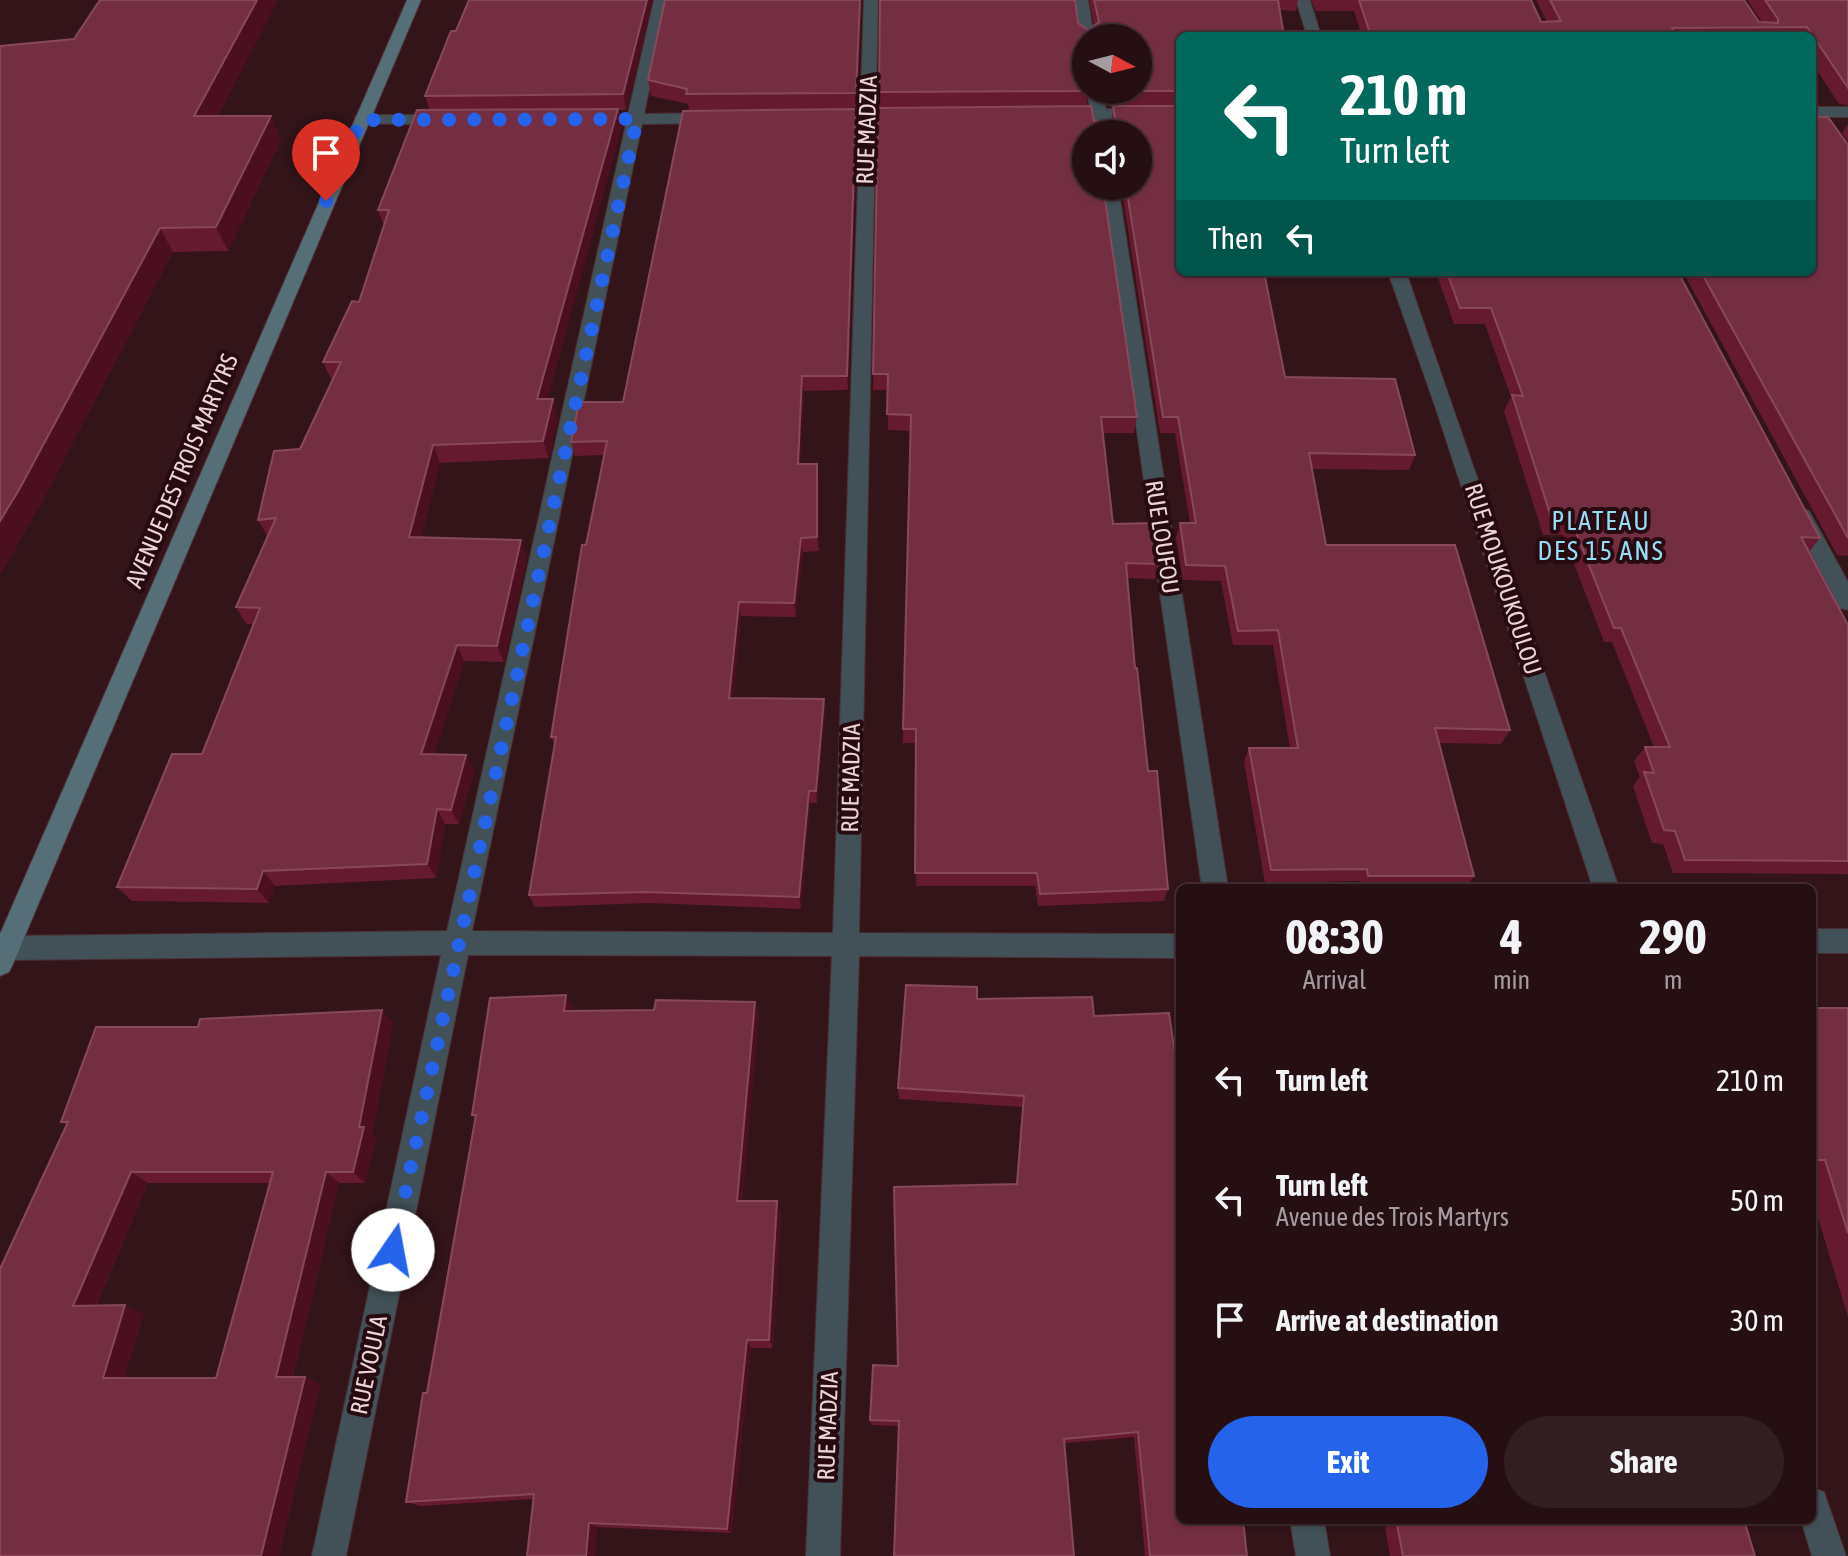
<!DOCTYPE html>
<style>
body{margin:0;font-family:"Asap Condensed",sans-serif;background:#321d21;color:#f1f3f6;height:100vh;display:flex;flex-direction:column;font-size:30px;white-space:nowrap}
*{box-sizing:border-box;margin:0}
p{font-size:26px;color:#a49ca0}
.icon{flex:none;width:44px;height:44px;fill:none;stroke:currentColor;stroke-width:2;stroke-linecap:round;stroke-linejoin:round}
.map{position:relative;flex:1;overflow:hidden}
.drawer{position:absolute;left:1176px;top:884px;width:640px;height:640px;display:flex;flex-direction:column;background:#260f13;border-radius:12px;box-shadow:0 2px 6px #0004,0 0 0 2px #422f33}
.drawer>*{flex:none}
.guide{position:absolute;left:1176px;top:32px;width:640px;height:244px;border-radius:12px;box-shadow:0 2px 6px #0004,0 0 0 2px #422f33;background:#00695c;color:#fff;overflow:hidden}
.needle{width:52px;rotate:97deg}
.controls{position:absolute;left:1072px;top:24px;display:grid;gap:16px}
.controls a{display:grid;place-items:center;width:80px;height:80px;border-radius:50%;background:#260f13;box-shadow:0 2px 6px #0004,0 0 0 2px #422f33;font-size:40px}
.pin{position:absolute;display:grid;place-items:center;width:68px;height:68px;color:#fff;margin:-82px -34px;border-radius:50% 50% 50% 0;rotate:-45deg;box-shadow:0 0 8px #0007}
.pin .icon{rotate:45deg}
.me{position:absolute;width:88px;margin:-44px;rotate:12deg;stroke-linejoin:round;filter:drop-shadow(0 0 6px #0008)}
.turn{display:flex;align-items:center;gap:28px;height:168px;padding:0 32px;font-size:36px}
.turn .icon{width:104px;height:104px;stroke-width:2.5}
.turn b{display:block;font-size:56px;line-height:68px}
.then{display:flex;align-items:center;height:76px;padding:0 32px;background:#0003;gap:16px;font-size:30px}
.eta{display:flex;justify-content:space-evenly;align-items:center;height:136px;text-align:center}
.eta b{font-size:48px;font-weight:700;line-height:56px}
.cta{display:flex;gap:16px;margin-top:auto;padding:16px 32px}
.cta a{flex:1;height:92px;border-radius:48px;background:#2563eb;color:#fff;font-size:32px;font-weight:700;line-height:92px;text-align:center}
.cta a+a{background:#321d21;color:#f1f3f6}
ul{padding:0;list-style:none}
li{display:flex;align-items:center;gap:24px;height:120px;padding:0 32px}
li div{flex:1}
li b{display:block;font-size:30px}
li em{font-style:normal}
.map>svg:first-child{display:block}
</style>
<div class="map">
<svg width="1848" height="1556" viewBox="0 0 1848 1556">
<rect width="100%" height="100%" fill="#321419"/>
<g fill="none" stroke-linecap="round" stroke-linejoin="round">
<g stroke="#4c2f34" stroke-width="2">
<g id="street">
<polygon points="654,0 668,0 644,114 714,113 722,118 714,123 642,124 472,931 833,933 864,0 878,0 859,933 1180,934 1180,958 859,956 840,1556 806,1556 832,956 468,955 346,1556 312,1556 441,955 7,960 0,957 0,939 7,936 447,931 626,124 615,119 628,114"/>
<polygon points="1074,0 1088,0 1094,38 1086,38 1086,42 1080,38"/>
<polygon points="1296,0 1310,0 1321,36 1307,36"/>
<polygon points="1087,90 1103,90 1106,109 1180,109 1180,119 1108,119 1110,134 1094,134 1092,119 1053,117 1053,111 1090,109"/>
<polygon points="1812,102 1820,107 1848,107 1848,117 1827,117 1848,146 1848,163 1842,161 1812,118"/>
<polygon points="361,115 446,115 454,120 446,125 355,123 355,117"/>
<polygon points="1102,186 1118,186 1228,888 1202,888"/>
<polygon points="1388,272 1406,272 1619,888 1593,888 1435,406"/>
<polygon points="1802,509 1809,511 1848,582 1848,610 1840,608 1792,516 1795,511"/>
<rect x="1812" y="929" width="36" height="24"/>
<polygon points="1812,1488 1824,1492 1846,1556 1812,1556 1801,1520 1812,1520"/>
<polygon points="1290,1520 1324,1520 1330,1556 1296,1556"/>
</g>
</g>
<g stroke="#4c2f34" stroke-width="2">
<polygon id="secondary" points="407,0 421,0 13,964 9,972 0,976 0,934"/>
</g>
<use href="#street" fill="#425158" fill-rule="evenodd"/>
<use href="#secondary" fill="#556e78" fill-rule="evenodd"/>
</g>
<g fill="#661a30" fill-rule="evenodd">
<polygon points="653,0 626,110 619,110 622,126 547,399 558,417 549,458 440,463 421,538 527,557 504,662 464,661 434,754 474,770 459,824 445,824 436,878 275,886 269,903 132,901 117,887 202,754 253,624 246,624 236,607 268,537 258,520 300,449 333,379 331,379 323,362 359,302 384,227 378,210 430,110 425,96 456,31"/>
<polygon points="665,0 861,0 857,109 689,110 688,104 651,96 648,80"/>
<path d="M1089,0H1298L1296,11L1279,10L1180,36V272L1285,377L1415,455L1409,470L1311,469L1326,545L1510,730L1501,744L1438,743L1474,876L1466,888H1361L1360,881L1265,883L1244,762L1249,748H1290L1273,645H1233L1221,581L1183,580L1176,538L1180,523H1190L1175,433H1160L1121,186H1138V134H1086L1137,417L1134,433H1103L1113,524L1158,564L1155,579L1127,578L1135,668L1148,771L1168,889L1164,901L1038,906L1035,886H916V743H903V729L911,431L888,430V390H873L879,92L1078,23L1088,30L1094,25ZM1086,38L1138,90H1105L1109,107H1113L1112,121H1094L1087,106L1088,91L1086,90Z"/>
<polygon points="1311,0 1531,0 1541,22 1547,22 1536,0 1744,0 1759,22 1762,22 1747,0 1848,0 1848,105 1839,104 1812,63 1812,36 1362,36 1354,11 1316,11"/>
<polygon points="0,46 218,116 281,140 228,251 173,252 37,511"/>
<polygon points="857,124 848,390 804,391 800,464 819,478 819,551 803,552 796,617 741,616 733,698 824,699 825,712 817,803 810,803 801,909 649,903 535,907 529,895 555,747 551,737 604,455 575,456 571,442 623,402"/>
<polygon points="1848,124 1848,142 1842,133"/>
<polygon points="1848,145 1848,556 1837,555 1683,272 1812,272"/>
<polygon points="1436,272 1678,272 1820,538 1809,552 1848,625 1848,874 1673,873 1663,844 1652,843 1633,786 1640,777 1634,761 1645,747 1654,747 1612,642 1604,642 1563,535 1543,535 1504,411 1511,397 1485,324 1454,324"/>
<polygon points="977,999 1094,1016 1247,1556 1145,1556 1134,1437 1065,1443 899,1426 871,1425 870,1420 898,1366 1016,1184 1022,1107 899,1099 898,1088"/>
<polygon points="755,1002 759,1016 742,1201 781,1212 773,1348 751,1348 732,1533 597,1527 595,1556 527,1556 534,1499 420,1506 406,1502 475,1119 472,1115 574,1009 574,1011 654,1010"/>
<polygon points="1812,1008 1848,1008 1848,1317 1812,1198"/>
<path d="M393,1023L372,1135L376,1139L365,1183H339L293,1377H305L320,1384L279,1556H0L66,1125L61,1122L198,1027ZM148,1183H270L216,1378H124L144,1314L96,1306Z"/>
<polygon points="1384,1520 1744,1520 1755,1556 1390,1556"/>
</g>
<g fill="#4b0f1f">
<polygon points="257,0 278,0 206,140 194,116"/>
<polygon points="647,0 653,0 626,110 623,94"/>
<polygon points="860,0 861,0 857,109 856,93"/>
<polygon points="618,109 622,126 543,417 537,399"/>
<polygon points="856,109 857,124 848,390 847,376"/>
<polygon points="271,116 281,140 228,251 216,227"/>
<polygon points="160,228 173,252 37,511 0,576 0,521"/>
<polygon points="802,376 804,391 800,479 798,464"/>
<polygon points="553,399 558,417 549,458 543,441"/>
<polygon points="433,445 440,463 417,554 409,537"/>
<polygon points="817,464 819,478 819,551 817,537"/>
<polygon points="801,538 803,552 796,617 794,603"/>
<polygon points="521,540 527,557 504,662 497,646"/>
<polygon points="739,602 741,616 732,711 729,698"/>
<polygon points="457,645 464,661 429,769 421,754"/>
<polygon points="824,699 825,712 817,803 816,791"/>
<polygon points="466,755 474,770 459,824 451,810"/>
<polygon points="809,791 810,803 801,909 799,897"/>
<polygon points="437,809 445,824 436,878 427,864"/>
<polygon points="263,871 275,886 269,903 257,889"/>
<polygon points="566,995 574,1009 572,1025 564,1011"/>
<polygon points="755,1002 759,1016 741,1212 737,1201"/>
<polygon points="382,1010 393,1023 372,1135 376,1139 365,1183 353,1172 359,1127"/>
<polygon points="131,1172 148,1183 92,1314 73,1306"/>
<polygon points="326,1172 339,1183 291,1384 276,1377"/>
<polygon points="777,1201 781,1212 773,1348 769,1340"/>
<polygon points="125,1305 144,1314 122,1385 103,1378"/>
<polygon points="747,1340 751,1348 732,1533 727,1529"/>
<polygon points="305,1377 320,1384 279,1556 261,1556"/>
<polygon points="589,1523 597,1527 595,1556 586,1556"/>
</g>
<g fill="#742e42" stroke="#874859" stroke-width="2" fill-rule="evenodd">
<polygon points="100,0 257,0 194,116 271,116 216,227 160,228 20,488 0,521 0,46 74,39"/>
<polygon points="469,0 647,0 623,94 425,96 451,31 456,31"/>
<polygon points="665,0 860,0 856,93 686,94 687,89 648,80"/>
<polygon points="880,0 1075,0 1078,23 1088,30 1099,22 1094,0 1278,0 1284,36 1180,36 1180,91 1110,91 1110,90 1138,90 1138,38 1086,38 1086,90 1088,90 1088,91 879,92"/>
<polygon points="1359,0 1531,0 1541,22 1561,21 1550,0 1744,0 1759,22 1778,23 1778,19 1765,0 1848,0 1848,88 1807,27 1672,28 1676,36 1371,36"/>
<polygon points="1091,106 1094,121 1112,121 1115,118 1113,106 1180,106 1180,272 1264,272 1285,377 1395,379 1415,455 1309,453 1326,545 1455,545 1510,730 1435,728 1474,876 1368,876 1367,869 1271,870 1249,748 1298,748 1278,630 1238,631 1225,566 1186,565 1180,523 1196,523 1178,417 1163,417 1126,186 1138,186 1138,134 1086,134 1086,186 1103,186 1137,417 1101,417 1113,524 1152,523 1158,564 1126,563 1135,668 1137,668 1148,771 1157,771 1168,889 1040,894 1037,873 915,873 916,729 903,729 911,415 887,414 888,374 873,374 878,108"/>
<polygon points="618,109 537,399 553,399 543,441 433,445 409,537 521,540 497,646 457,645 421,754 466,755 451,810 437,809 427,864 263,871 257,889 117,887 172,754 202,754 260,608 236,607 276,518 258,520 274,451 300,449 341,362 323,362 352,301 359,302 389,210 378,210 417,110"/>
<polygon points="856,109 847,376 802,376 798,464 817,464 817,537 801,538 794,603 739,602 729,698 824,699 816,791 809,791 799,897 645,892 529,895 556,737 551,737 582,545 586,545 607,441 571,442 579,402 623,402 683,111"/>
<polygon points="1812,117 1828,117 1848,145 1848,538 1701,272 1812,272"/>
<polygon points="1447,272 1678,272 1820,538 1801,537 1848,625 1848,861 1685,860 1675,831 1664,830 1644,772 1654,773 1645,747 1670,747 1621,628 1614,628 1571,520 1552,520 1512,395 1523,396 1491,308 1460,308"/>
<polygon points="906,985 977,987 977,999 1092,997 1094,1016 1169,1013 1180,1088 1180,1520 1243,1520 1247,1556 1150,1556 1138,1432 1064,1439 1074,1556 894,1556 899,1421 870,1420 873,1365 898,1366 894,1187 1017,1184 1024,1096 898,1088"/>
<polygon points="566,995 564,1011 654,1010 656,1000 755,1002 737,1201 777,1201 769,1340 747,1340 727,1529 589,1523 586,1556 527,1556 534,1494 406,1502 423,1393 427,1393 476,1115 472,1115 490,998"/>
<polygon points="1812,1008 1848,1008 1848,1233 1825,1160 1812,1160"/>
<path d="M382,1010L359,1127H364L353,1172H326L276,1377H305L261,1556H0V1269L68,1122H61L96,1027H198L200,1019ZM131,1172H273L216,1378H103L125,1305L73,1306Z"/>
<polygon points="1396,1520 1744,1520 1755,1556 1403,1556"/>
</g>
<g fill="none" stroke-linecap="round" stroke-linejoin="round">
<polyline stroke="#2563eb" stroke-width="14" stroke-dasharray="0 25.2" points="326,201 361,120 637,119 393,1250"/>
</g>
<g text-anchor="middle" stroke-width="8" stroke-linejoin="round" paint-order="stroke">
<g font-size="24" fill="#ead5d7" stroke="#270b10">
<text transform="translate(867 130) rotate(-88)" y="8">RUE MADZIA</text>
<text transform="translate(182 471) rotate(-67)" y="8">AVENUE DES TROIS MARTYRS</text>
<text transform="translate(1162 537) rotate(81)" y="8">RUE LOUFOU</text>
<text transform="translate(1503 579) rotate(72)" y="8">RUE MOUKOUKOULOU</text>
<text transform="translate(851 778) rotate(-89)" y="8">RUE MADZIA</text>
<text transform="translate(369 1365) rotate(-78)" y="8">RUE VOULA</text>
<text transform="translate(828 1426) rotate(-88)" y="8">RUE MADZIA</text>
</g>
<g font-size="26" letter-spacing="2" fill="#96ddf8" stroke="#270b10">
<text x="1601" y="530">PLATEAU<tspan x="1601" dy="30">DES 15 ANS</tspan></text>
</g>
</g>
</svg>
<div class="controls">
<a><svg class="needle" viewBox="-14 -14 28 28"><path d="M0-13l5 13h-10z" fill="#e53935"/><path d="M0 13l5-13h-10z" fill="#a49ca0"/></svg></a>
<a><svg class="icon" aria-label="sound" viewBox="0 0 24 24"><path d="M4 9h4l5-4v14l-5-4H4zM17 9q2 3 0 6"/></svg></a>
</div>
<div class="pin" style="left:326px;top:201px;background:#d93025"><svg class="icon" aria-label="arrive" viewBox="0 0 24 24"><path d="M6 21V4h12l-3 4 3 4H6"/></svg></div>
<svg class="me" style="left:393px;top:1250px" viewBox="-20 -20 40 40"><circle r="19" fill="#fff"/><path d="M0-13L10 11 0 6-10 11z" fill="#2563eb"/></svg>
<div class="guide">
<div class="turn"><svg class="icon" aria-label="left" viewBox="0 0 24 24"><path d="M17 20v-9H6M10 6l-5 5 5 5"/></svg><div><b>210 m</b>Turn left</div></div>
<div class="then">Then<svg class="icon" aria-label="left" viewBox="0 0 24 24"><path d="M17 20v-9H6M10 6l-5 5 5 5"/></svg></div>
</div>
<section class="drawer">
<div class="eta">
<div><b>08:30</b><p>Arrival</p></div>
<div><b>4</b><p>min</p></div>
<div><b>290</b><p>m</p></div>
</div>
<ul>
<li><svg class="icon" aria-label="left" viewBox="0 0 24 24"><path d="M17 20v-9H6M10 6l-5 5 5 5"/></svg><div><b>Turn left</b></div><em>210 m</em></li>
<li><svg class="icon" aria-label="left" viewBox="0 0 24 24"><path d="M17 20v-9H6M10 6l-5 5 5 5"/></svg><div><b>Turn left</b><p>Avenue des Trois Martyrs</p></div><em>50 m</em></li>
<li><svg class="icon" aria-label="arrive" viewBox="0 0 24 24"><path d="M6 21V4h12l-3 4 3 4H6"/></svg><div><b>Arrive at destination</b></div><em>30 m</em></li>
</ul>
<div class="cta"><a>Exit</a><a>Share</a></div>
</section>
</div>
